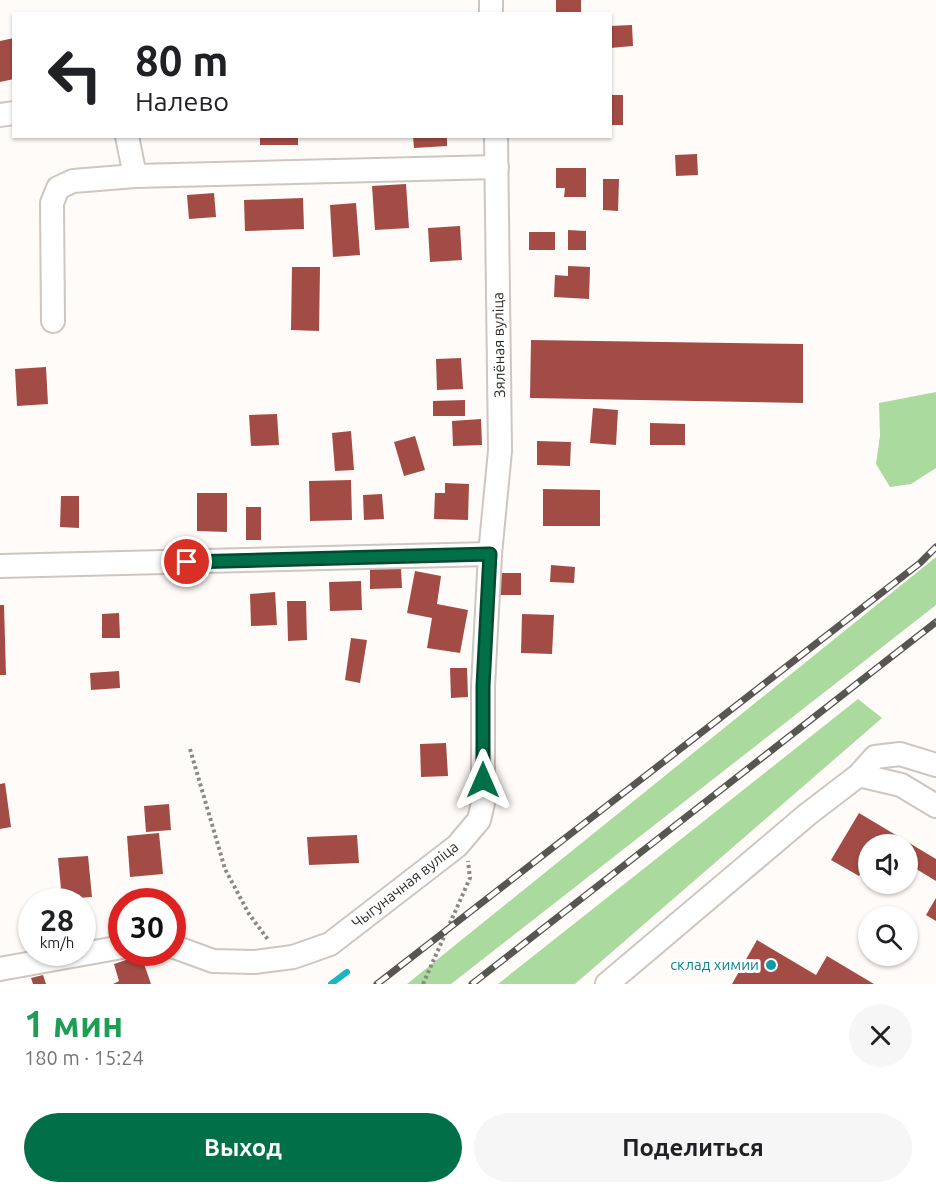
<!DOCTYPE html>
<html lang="ru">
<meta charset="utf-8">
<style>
body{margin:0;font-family:Ubuntu,sans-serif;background:#f6f6f6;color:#202124;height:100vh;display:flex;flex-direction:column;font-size:22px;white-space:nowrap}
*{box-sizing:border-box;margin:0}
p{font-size:20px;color:#757577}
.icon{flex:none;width:33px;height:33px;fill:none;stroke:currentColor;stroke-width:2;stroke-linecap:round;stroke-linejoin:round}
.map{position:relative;height:984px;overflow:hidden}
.details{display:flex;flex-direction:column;background:#fff;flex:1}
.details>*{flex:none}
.banner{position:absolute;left:12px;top:12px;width:600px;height:126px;border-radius:0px;box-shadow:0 2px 4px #0004;background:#fff;color:#202124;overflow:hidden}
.buttons{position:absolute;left:858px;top:834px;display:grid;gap:12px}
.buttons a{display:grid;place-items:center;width:60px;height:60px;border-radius:50%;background:#fff;box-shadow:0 2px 4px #0004;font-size:30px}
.speed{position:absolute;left:18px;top:888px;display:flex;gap:12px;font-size:30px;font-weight:700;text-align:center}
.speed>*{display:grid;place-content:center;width:78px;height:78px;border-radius:50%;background:#fff;box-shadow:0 2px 4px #0004;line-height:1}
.speed small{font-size:15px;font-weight:400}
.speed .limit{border:9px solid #d22;background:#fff;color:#111}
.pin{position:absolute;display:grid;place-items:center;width:51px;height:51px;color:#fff;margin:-26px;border:3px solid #fff;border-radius:50%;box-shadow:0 2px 6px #0007}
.me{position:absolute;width:66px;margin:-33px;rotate:0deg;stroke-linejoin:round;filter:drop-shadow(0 0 4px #0008)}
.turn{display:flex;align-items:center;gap:21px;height:126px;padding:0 24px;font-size:27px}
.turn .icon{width:78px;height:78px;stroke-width:2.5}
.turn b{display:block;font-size:42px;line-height:51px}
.round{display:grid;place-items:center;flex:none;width:63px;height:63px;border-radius:32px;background:#f6f6f6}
.head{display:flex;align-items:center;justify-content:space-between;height:102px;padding:0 24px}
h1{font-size:36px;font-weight:700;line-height:45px;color:#1e9e55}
.cta{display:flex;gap:12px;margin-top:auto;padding:12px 24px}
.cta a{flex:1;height:69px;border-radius:36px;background:#017048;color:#fff;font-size:24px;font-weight:700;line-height:69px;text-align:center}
.cta a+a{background:#f6f6f6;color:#202124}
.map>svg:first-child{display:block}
</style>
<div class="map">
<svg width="936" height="984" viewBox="0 0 936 984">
<rect width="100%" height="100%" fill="#fefbf8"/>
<g fill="#abda9f">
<polygon points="936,392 936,468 911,484 890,487 876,464 880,436 879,403"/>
<polygon points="936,557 936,605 451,984 407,984"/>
<polygon points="858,699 882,718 575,984 498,984"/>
</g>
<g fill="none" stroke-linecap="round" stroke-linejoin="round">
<polyline stroke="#19b6be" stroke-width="6" points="331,984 347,972"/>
</g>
<g fill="#a34c45">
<rect x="556" y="0" width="25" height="14"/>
<polygon points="632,25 633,46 610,48 610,26"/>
<polygon points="14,38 14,79 0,82 0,41"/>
<rect x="610" y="95" width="13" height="30"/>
<rect x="260" y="136" width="38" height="9"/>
<polygon points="413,136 447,136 447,146 414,148"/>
<polygon points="697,154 698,175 676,176 675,155"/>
<polygon points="556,168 586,168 586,197 564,197 565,188 556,188"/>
<polygon points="603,179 619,179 618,211 603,210"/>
<polygon points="406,184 409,228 375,230 372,186"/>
<polygon points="214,193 216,217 189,219 187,195"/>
<polygon points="303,198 304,229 245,231 244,200"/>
<polygon points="356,203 360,255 333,257 330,205"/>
<polygon points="460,226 462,260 430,262 428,228"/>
<polygon points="568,230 586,231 586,250 568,250"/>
<rect x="529" y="232" width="26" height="18"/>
<polygon points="568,266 590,267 589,299 554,297 555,275 568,276"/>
<polygon points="292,267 320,267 319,331 291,330"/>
<polygon points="531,340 803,344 803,403 530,398"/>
<polygon points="461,358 463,389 437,390 436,359"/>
<polygon points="46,367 48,404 17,406 15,369"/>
<polygon points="465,400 465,416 433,416 433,401"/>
<polygon points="593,408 618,410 616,445 590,443"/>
<polygon points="277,414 279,445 251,446 249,415"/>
<polygon points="481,419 482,445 453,446 452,421"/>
<polygon points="650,423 685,424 685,445 650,445"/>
<polygon points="351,431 354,470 335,471 332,433"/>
<polygon points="415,436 425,470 404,476 394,442"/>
<polygon points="537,441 571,442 570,466 537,465"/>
<polygon points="351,480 352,520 310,521 309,481"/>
<polygon points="445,483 469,484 468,520 434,519 435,493 445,493"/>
<polygon points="543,489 600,490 600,526 543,526"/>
<polygon points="197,493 227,493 227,532 197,531"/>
<polygon points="382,494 384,519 364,520 363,495"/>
<polygon points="61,496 79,496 79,528 60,527"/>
<rect x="246" y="507" width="15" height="33"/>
<polygon points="551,565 575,567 574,583 550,582"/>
<polygon points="401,568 402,588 370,589 370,569"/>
<polygon points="415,571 441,576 437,604 468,610 460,653 427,648 432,618 407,613"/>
<polygon points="500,573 521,573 521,595 499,595"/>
<polygon points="361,581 362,610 330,611 329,582"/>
<polygon points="275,592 277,625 251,626 250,594"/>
<polygon points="287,601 306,601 307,640 288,641"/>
<polygon points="0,605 4,605 6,675 0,675"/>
<polygon points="119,613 120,638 102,638 102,614"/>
<polygon points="522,614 554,615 552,654 521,653"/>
<polygon points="351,638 367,640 360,683 345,680"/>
<polygon points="450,668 467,668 468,697 451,698"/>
<polygon points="119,671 120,688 91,690 90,673"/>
<polygon points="446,743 448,776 421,777 420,744"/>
<polygon points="5,783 11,827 0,829 0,784"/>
<polygon points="169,804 171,830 146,832 144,806"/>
<polygon points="859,813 936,859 936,881 908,864 908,844 868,844 868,860 859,876 831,860"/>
<polygon points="159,833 163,874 130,877 127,836"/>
<polygon points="357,835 359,863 309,865 307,837"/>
<polygon points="88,856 92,897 62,899 58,858"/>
<polygon points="936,898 936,921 926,915"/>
<polygon points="757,940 816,975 827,956 874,984 732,984"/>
<polygon points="141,955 151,984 113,984 119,981 114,964"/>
<polygon points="43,975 46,984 33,984 31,978"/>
</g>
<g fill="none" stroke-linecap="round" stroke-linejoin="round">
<g stroke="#cec6c0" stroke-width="26">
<g id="minor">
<polyline points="491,0 491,14"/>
<polyline points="0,115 14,113"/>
<polyline points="127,136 135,176"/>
<polyline points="53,321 52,203 58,188 73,181 135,176 497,167"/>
<polyline points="0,566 490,554"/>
<polyline points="859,775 901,785 936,806"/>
<polyline points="172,946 213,961 254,962 293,957 330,944 457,846 479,820 483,803 483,686 490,554 500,451 496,136"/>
<polyline points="0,969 122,947"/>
<polyline points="607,984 808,814 859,775 875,757 900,754 936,765"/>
</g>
</g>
<g stroke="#8b8885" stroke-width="4" stroke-dasharray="3 3" stroke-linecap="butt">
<polyline points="190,749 225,869 249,914 269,941"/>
<polyline points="423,984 470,878 468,861"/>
</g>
<use href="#minor" stroke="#fff" stroke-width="22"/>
<g stroke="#585653" stroke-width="7">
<g id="rail">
<polyline points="377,984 920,563 936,547"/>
<polyline points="472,984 936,622"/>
</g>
</g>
<use href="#rail" stroke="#fff" stroke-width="4.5" stroke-dasharray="14" stroke-linecap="butt"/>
</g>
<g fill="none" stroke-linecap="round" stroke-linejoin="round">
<g stroke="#01492f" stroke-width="15">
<polyline id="route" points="187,562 490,554 483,686 483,780"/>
</g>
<use href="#route" stroke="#017048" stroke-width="10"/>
</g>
<circle fill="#0f9aa8" stroke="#fff" stroke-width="2" cx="771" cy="965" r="6"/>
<g text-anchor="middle" stroke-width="6" stroke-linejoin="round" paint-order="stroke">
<g font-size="15" fill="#2c2a27" stroke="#fff">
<text transform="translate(499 345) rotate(-91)" y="5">Зялёная вуліца</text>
<text transform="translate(405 885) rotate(-38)" y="5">Чыгуначная вуліца</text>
</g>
<g font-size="15" fill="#0d838f" stroke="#fff" text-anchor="end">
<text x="759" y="970">склад химии</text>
</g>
</g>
</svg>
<div class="buttons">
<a><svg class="icon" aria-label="sound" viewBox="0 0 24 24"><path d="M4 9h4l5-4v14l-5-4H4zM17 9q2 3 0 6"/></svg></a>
<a><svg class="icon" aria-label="search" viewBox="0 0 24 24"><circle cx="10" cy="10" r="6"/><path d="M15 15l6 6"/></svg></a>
</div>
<div class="speed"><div>28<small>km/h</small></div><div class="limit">30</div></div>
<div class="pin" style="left:187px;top:562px;background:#d93025"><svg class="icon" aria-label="arrive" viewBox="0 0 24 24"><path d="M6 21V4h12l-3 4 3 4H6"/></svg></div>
<svg class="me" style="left:483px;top:780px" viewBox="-20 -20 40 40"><path d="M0-17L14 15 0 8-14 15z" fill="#017048" stroke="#fff" stroke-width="4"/></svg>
<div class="banner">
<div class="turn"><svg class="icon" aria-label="left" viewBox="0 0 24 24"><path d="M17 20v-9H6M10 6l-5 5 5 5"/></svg><div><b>80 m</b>Налево</div></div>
</div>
</div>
<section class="details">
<div class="head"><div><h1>1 мин</h1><p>180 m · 15:24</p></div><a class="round"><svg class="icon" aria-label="close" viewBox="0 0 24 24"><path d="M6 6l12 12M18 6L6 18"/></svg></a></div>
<div class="cta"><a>Выход</a><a>Поделиться</a></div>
</section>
